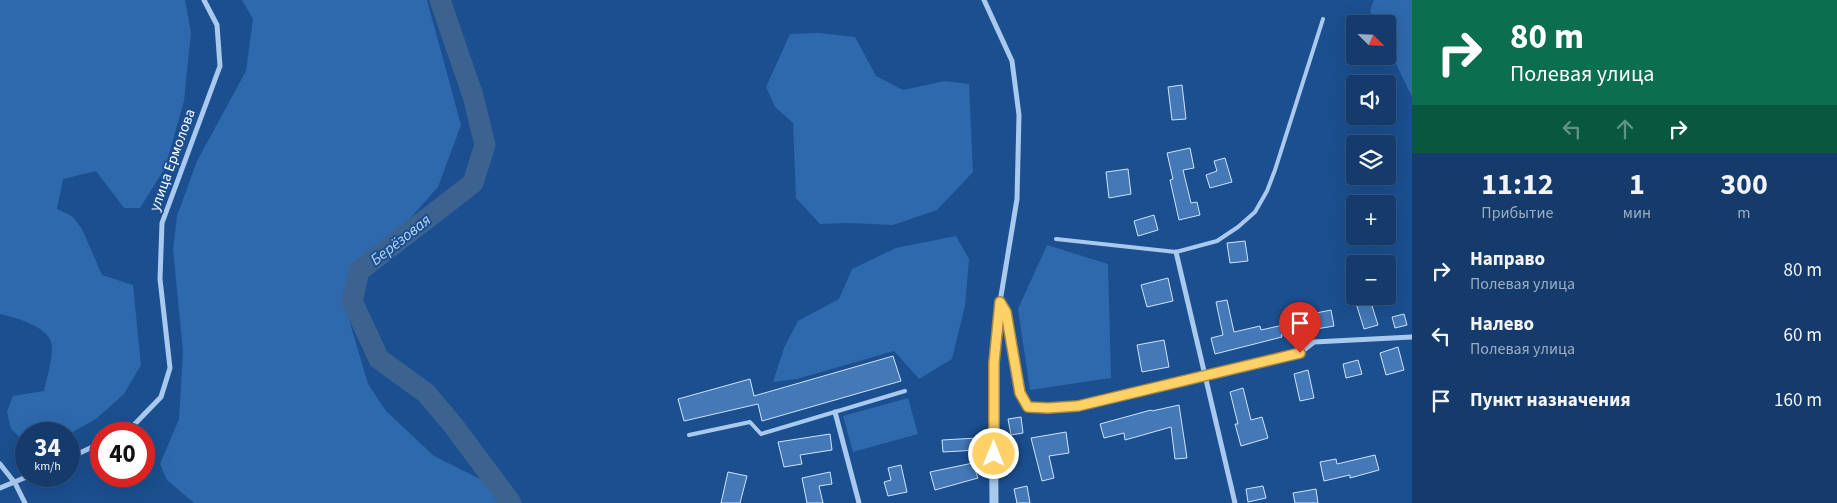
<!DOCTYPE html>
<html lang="ru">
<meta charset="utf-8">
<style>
body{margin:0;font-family:"Source Sans 3",sans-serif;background:#1d4271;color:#f1f3f6;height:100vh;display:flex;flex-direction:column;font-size:19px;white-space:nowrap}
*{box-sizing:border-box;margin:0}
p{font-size:16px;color:#9dadc1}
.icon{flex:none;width:28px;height:28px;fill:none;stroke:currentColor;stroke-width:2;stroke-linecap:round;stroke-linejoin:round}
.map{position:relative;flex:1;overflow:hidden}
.details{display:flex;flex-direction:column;background:#143b6b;width:425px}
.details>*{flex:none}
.hud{background:#0b6e4f;color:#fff;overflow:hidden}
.needle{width:32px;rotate:114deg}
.controls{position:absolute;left:1346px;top:15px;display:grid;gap:10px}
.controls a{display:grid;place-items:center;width:50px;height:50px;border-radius:5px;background:#143b6b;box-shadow:0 5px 20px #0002,0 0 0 1px #33557e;font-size:25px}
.speed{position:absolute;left:15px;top:422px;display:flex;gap:10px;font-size:25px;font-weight:700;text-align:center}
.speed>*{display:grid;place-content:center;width:65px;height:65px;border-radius:50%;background:#143b6b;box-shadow:0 5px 20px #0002,0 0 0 1px #33557e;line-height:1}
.speed small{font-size:12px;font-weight:400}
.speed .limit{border:8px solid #d22;background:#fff;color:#111}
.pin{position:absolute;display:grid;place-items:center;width:42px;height:42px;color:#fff;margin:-51px -21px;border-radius:50% 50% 50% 0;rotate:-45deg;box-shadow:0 0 5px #0007}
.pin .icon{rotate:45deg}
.me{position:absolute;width:55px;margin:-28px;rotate:0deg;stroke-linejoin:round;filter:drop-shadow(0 0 4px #0008)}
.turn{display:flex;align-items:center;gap:18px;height:105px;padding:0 15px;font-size:22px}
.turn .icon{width:65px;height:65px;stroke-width:2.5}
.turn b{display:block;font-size:35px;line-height:42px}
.lanes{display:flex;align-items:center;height:48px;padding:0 15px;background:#0003;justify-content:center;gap:25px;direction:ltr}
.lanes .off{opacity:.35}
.eta{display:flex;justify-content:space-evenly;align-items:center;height:85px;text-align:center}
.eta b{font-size:30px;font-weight:700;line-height:35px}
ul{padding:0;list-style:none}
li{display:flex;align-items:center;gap:15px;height:65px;padding:0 15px}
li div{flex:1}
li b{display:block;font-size:19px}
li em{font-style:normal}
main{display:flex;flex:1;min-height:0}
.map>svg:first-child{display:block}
</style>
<main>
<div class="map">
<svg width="1412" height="503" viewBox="0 0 1412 503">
<rect width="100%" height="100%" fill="#1b4f8f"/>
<g fill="#2e69ad">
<path d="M0,0H185L191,32L184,101L165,168L140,208H124L96,171L63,179L57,209L72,216L82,229L102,275L133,285L141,365L124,394L96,419L69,434H26V443L11,429L7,412L13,396L44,391C47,377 52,362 52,348C53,327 16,318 0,314Z"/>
<polygon points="242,0 427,0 461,125 438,187 406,223 357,262 345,290 345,306 368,384 386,411 434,456 490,484 501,503 194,503 167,480 160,464 179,419 183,352 173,249 177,216 197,161 246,71 253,19"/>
<polygon points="1374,0 1412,0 1412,97 1388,47 1388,24 1376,24 1370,11"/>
<polygon points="819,33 855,37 876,76 903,90 945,81 969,84 973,172 937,210 893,225 848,223 820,224 796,198 793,123 775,107 766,87 790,34"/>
<polygon points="956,236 969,259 965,306 952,359 919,379 894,351 797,379 773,382 784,348 798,321 839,299 852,269 896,248"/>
<polygon points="1047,245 1108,264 1111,378 1030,390 1018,309"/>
<polygon points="908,398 918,434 853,452 843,416"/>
</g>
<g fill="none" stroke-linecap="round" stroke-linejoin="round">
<polyline stroke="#3c6290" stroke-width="21" points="440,0 473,96 485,145 473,183 359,271 352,301 379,359 426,393 453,425 511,503"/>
</g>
<g fill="#4478b7" stroke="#cfe3fa">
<polygon points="1182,85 1186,119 1172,120 1168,87"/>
<polygon points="1190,148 1194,168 1183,170 1191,203 1197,202 1200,215 1179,220 1170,180 1173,179 1167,153"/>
<polygon points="1225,158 1232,182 1210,188 1206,175 1217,171 1214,161"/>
<polygon points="1128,169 1131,194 1109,198 1106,172"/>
<polygon points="1154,215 1158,230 1138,236 1134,221"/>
<polygon points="1245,241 1248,261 1230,263 1227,243"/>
<polygon points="1168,278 1173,301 1147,307 1141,285"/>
<polygon points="1366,296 1369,296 1378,325 1364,329 1355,300"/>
<polygon points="1227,300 1234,332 1260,326 1261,330 1292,323 1291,318 1331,310 1334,326 1281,335 1282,337 1215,354 1211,338 1223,335 1216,302"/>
<polygon points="1404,314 1407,325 1395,328 1392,317"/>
<polygon points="1164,340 1169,367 1142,372 1137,345"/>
<polygon points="1398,347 1404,370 1386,375 1380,353"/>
<polygon points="893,356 901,381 762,421 758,404 684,421 678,399 750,379 754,396"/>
<polygon points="1358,360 1362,374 1346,378 1343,364"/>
<polygon points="1308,370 1314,398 1300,401 1294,374"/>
<polygon points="1243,388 1251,420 1262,417 1268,438 1241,446 1235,424 1238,424 1230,392"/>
<polygon points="1179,405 1187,458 1175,459 1171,427 1125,440 1124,433 1104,438 1100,424 1151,410 1152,411"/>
<polygon points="1021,417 1023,433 1011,435 1008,419"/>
<polygon points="1066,432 1069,453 1049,456 1054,478 1042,481 1031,438"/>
<polygon points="830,434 832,450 800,455 802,464 784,467 778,442"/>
<polygon points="977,438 978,450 943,452 942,440"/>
<polygon points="1375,455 1379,470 1350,478 1350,475 1324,481 1320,462 1336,459 1337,464"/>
<polygon points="973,463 978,478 935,490 930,472"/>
<polygon points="901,465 907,492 888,496 884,482 891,480 888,468"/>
<polygon points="728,472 747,476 740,503 721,503"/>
<polygon points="830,472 832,484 819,486 823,503 807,503 802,478"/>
<polygon points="1027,486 1030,503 1017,503 1014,489"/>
<polygon points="1263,486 1266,498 1248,502 1246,489"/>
<polygon points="1316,489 1318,503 1295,503 1293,493"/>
</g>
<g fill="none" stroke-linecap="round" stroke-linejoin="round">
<g stroke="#a9c9ee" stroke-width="4">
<polyline points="1056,239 1176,252 1217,241 1238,227 1255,212 1267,191 1275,170 1323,19"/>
<polyline points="689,435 750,422 761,434 905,391"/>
</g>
<g stroke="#a9c9ee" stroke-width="5">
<polyline points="984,0 1012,61 1019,115 1017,199 1000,302 1006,312 1020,393 1028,407 1049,408 1078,405 1300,353 1314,342 1412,337"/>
<polyline points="1176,252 1235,503"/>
<polyline points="835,412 859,503"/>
<polyline points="121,434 129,430 161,397 170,368 160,279 162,223 220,66 217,25 204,0"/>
<polyline points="69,458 101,443"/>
<polyline points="0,464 15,483 25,503"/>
<polyline points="0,488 29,476"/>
</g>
<polyline stroke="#a9c9ee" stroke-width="9" points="994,503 993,363 1000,302"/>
</g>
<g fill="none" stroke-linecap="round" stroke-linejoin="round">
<g stroke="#a68842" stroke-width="12">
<polyline id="route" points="994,454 994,363 1000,302 1006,312 1020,393 1028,407 1048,408 1078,406 1300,353"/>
</g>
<use href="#route" stroke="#ffd166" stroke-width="9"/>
</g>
<g text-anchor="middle" stroke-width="4" stroke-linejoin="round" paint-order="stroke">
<g font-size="15" fill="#fff" stroke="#1b4f8f">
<text transform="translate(172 160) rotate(-70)" y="5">улица Ермолова</text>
</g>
<g font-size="16" font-style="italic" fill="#b5d3f5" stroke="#1b4f8f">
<text transform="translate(400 239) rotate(-38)" y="6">Берёзовая</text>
</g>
</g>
</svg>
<div class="controls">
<a><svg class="needle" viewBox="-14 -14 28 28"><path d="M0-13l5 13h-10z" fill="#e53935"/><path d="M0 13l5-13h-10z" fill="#9dadc1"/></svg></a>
<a><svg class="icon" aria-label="sound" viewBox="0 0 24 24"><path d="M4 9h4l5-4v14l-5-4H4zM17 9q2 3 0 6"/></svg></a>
<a><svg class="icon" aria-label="layers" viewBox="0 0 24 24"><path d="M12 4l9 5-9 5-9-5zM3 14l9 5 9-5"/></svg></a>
<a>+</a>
<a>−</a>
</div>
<div class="speed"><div>34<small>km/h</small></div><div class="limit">40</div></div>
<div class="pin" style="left:1300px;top:353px;background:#d93025"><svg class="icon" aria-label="arrive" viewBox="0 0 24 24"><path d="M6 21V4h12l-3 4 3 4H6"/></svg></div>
<svg class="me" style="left:994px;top:454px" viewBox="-20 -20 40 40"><circle r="17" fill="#ffd166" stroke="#fff" stroke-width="3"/><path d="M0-11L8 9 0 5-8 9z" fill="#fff"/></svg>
</div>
<section class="details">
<div class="hud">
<div class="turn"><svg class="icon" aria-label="right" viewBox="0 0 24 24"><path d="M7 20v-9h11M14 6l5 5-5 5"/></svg><div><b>80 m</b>Полевая улица</div></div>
<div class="lanes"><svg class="icon off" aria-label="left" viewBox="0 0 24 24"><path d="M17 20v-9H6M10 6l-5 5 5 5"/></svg><svg class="icon off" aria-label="ahead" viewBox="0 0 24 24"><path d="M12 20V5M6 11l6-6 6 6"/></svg><svg class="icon" aria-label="right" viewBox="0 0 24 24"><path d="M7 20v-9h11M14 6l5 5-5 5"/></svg></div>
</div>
<div class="eta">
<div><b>11:12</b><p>Прибытие</p></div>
<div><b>1</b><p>мин</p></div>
<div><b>300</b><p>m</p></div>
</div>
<ul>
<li><svg class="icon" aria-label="right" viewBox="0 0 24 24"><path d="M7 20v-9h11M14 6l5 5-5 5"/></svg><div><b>Направо</b><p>Полевая улица</p></div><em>80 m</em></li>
<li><svg class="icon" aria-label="left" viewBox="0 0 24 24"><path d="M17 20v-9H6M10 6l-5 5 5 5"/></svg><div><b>Налево</b><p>Полевая улица</p></div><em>60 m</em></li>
<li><svg class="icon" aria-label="arrive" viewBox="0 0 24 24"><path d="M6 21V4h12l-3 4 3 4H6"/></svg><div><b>Пункт назначения</b></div><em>160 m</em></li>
</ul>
</section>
</main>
